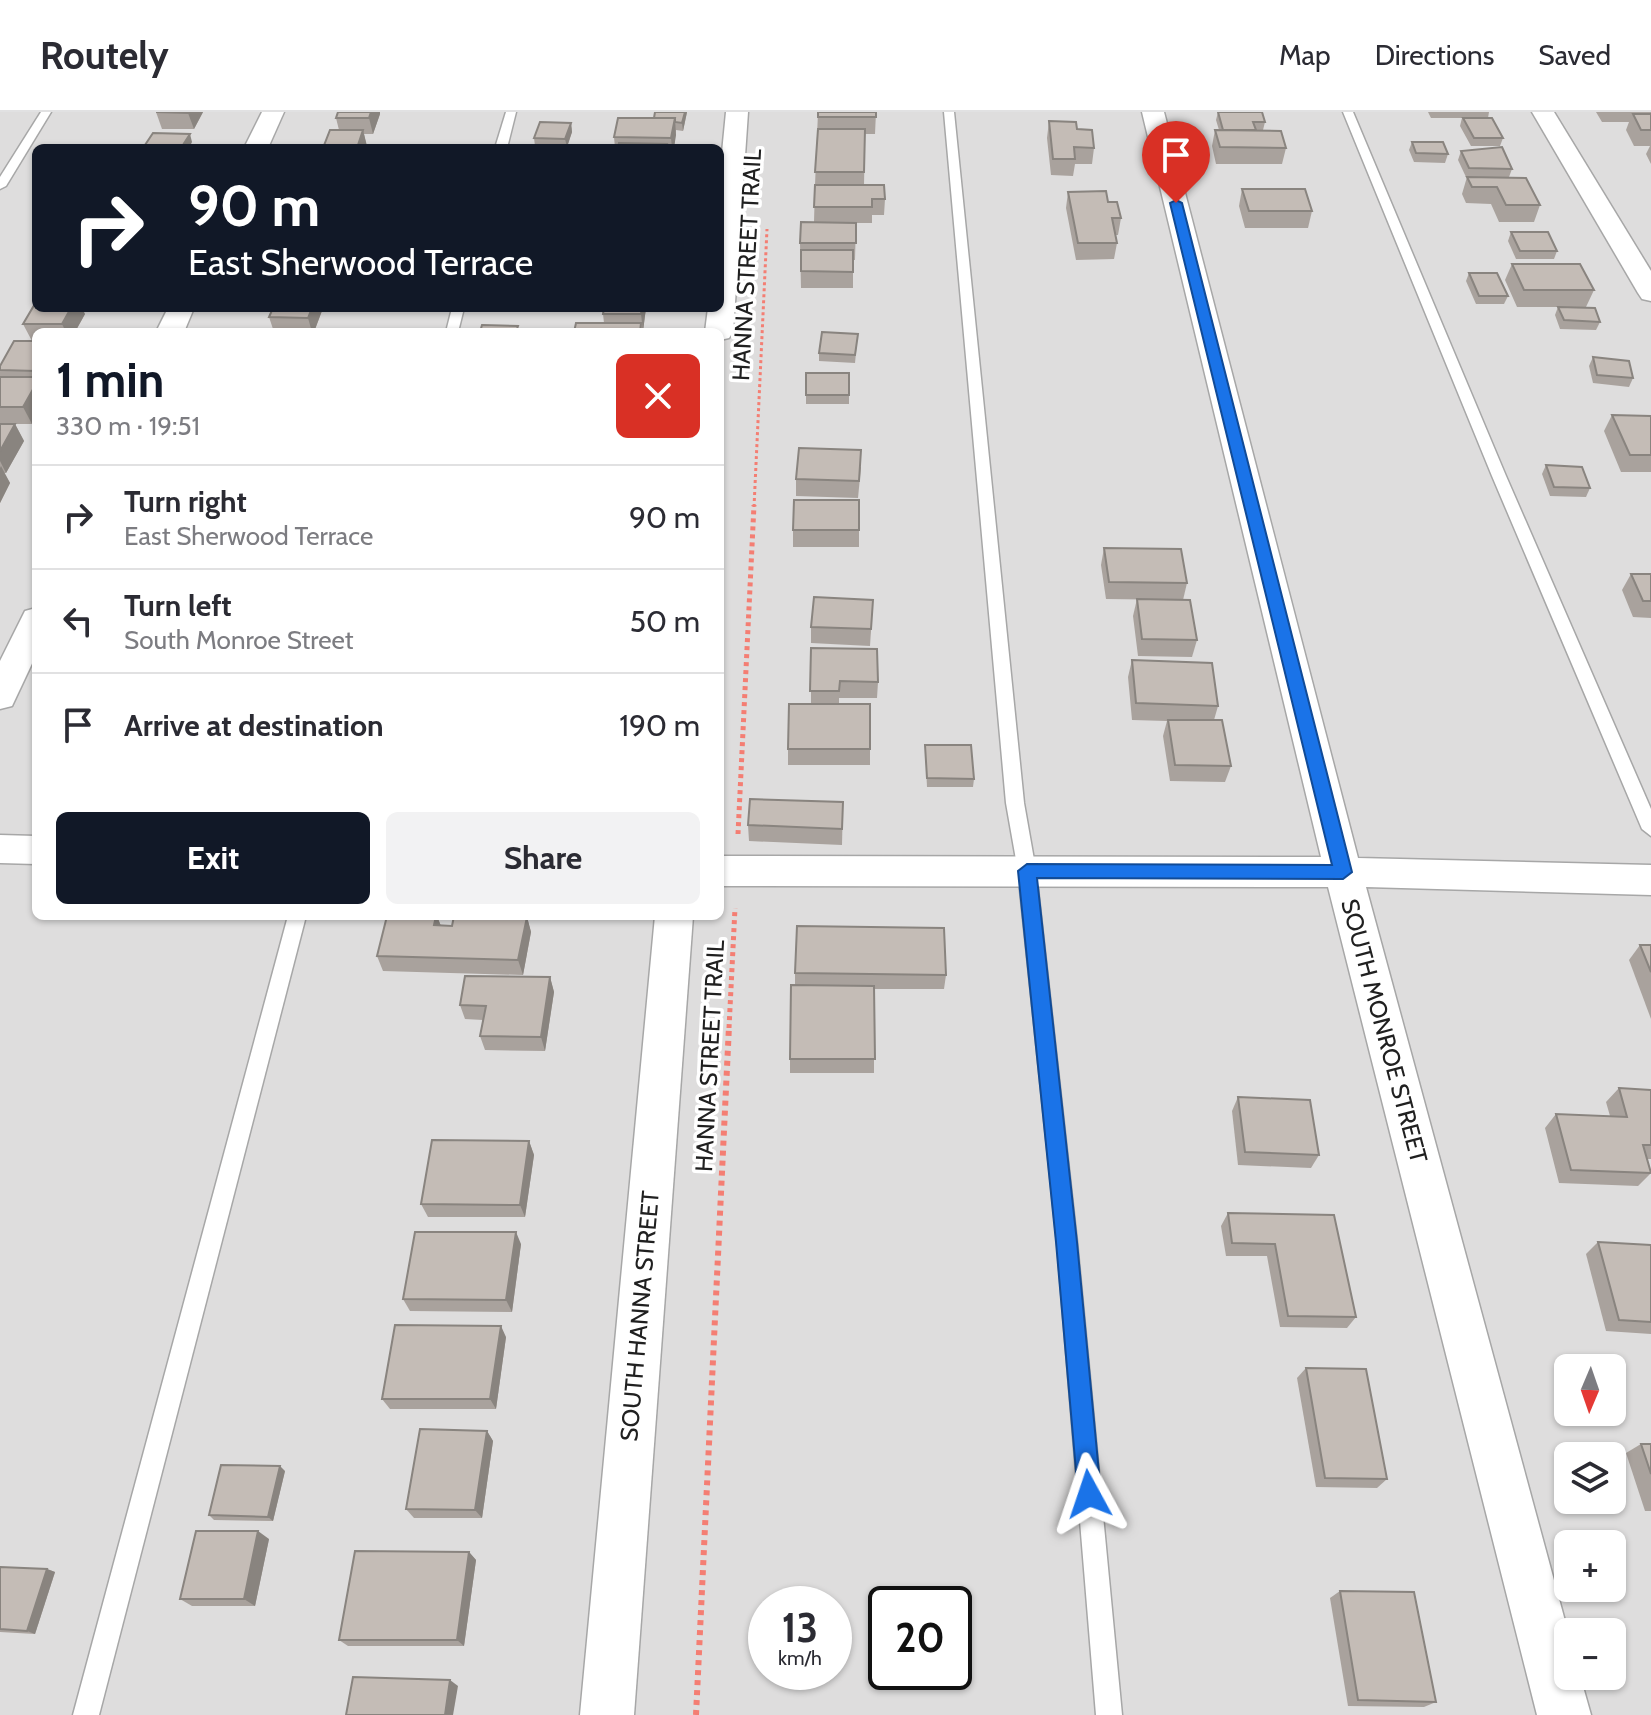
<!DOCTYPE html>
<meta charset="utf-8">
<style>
body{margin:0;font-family:Cabin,sans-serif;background:#f2f2f3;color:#2b2b33;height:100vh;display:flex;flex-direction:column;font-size:30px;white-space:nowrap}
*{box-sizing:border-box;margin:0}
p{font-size:26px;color:#7c7c81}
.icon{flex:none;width:44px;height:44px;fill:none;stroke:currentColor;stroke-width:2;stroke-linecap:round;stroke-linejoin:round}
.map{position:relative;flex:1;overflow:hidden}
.details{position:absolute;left:32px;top:216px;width:692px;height:592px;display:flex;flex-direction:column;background:#fff;border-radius:12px;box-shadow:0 2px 6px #0004}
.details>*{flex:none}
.hud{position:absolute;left:32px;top:32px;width:692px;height:168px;border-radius:12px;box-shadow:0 2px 6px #0004;background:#111827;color:#fff;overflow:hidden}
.needle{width:52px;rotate:182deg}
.tools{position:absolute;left:1554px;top:1242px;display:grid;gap:16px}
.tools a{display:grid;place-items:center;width:72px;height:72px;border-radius:12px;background:#fff;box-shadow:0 2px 6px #0004;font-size:40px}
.speed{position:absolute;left:748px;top:1474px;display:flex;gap:16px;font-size:40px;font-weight:700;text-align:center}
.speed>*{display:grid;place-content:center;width:104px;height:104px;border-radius:50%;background:#fff;box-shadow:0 2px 6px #0004;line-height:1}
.speed small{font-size:20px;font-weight:400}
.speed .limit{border:4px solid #111;border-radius:12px;background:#fff;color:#111}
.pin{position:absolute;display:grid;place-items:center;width:68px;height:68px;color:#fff;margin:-82px -34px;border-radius:50% 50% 50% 0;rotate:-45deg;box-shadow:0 0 8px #0007}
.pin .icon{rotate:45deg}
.me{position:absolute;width:88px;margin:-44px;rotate:355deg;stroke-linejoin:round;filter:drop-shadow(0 0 6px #0008)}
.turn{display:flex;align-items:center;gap:28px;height:168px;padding:0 24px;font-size:36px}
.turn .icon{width:104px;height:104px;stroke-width:2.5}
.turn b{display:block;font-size:56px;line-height:68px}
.round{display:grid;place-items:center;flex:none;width:84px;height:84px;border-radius:12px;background:#f2f2f3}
.overview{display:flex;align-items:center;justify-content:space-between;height:136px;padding:0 24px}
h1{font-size:48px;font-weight:800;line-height:60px;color:#111827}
.primary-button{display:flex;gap:16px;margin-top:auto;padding:16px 24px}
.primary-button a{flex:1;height:92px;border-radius:12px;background:#111827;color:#fff;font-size:32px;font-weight:800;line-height:92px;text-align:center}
.primary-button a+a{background:#f2f2f3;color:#2b2b33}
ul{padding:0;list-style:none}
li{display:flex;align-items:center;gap:24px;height:104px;padding:0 24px;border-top:2px solid #e1e1e2}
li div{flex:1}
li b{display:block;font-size:30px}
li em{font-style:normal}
header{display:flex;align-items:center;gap:48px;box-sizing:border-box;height:112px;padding:0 40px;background:#fff;border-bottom:2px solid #e1e1e2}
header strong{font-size:38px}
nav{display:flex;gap:44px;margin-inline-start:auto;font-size:28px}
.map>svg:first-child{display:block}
</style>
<header>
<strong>Routely</strong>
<nav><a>Map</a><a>Directions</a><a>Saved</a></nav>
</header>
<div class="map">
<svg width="1651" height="1603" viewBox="0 0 1651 1603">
<rect width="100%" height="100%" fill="#f0ece6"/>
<path fill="#dedddd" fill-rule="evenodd" d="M0,0H1651V1603H0ZM36,36H720V196H36ZM36,220H720V804H36ZM1568,1256H1612V1300H1568ZM1568,1344H1612V1388H1568ZM1568,1432H1612V1476H1568ZM766,1492H834V1560H766ZM886,1492H954V1560H886ZM1568,1520H1612V1564H1568Z"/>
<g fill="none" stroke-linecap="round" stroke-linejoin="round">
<g stroke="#a7a7a7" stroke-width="3">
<g id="service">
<polygon points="41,0 51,0 6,74 0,77 0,65"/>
<polygon points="506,0 516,0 507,36 495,36"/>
<polygon points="944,0 954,0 1024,691 1036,759 1077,1130 1122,1603 1096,1603 1057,1130 1018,759 1006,691"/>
<polygon points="1343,0 1353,0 1506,364 1651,697 1651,724 1642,717 1492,364"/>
<polygon points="452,196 464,196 458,220 446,220"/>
<polygon points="288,804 306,804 99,1603 73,1603"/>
</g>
</g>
<g stroke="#a7a7a7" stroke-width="3">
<g id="minor">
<polygon points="262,0 284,0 268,36 244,36"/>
<polygon points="726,0 748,0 733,220 729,226 720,228 720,220 705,220 708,196 720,196 720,61"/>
<polygon points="1142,0 1164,0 1358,746 1651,753 1651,783 1366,775 1568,1520 1568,1564 1580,1564 1591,1603 1537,1603 1328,775 720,774 720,744 1321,745"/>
<polygon points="1532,0 1554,0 1651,159 1651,189 1642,187 1638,181"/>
<polygon points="168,196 194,196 184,220 156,220"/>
<polygon points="36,496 36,543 12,594 0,597 0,549 25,499"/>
<polygon points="0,723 36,724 36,752 0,751"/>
<polygon points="655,804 693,804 634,1603 580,1603"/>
</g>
</g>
<polyline stroke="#f47e73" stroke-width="3" stroke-dasharray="3 3" stroke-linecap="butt" points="754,395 767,117"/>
<g stroke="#f47e73" stroke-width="5" stroke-dasharray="4 4" stroke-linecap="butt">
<polyline points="738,722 754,393"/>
<polyline points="729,916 735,796"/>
</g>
<polyline stroke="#f47e73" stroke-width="6" stroke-dasharray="5 5" stroke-linecap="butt" points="696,1603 729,914"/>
<use href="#service" fill="#fff" fill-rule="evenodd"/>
<use href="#minor" fill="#fff" fill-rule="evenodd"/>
</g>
<g fill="#a9a29d">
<polygon points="156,0 203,0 194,17 162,17"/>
<polygon points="655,0 687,0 683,19 676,18 674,36 615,36 614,25 654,6"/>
<polygon points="818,0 876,0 875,22 865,22 864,73 885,87 884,103 872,103 872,111 856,111 855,148 853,148 853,176 801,176 800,131 814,110 815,73"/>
<polygon points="1212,0 1262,0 1265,10 1263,18 1256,18 1286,36 1282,52 1216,52 1212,34 1215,18 1219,18 1216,8 1218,0"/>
<polygon points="1428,0 1489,0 1488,6 1503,26 1500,34 1471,34 1460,14 1462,6 1431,6"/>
<polygon points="1596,0 1651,0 1651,52 1646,42 1650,34 1634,34 1626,18 1629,10 1602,10"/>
<polygon points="380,2 373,22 364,22 367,36 323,36 339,18 336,6"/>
<polygon points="1049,9 1077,17 1094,36 1092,52 1075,52 1073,64 1051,63 1047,26"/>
<polygon points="571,11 572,20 567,35 535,34 534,26"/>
<polygon points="1412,30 1448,42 1445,51 1414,50 1409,38"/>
<polygon points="1461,39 1512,57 1509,65 1466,65 1458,48"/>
<polygon points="1467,65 1526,66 1540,93 1534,110 1499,110 1491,92 1466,91 1462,82"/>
<polygon points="1242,77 1312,99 1308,116 1245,116 1239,94"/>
<polygon points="1068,80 1108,90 1121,106 1118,123 1115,123 1117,131 1114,147 1076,148 1066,96"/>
<polygon points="1511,120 1557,139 1554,147 1516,147 1508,129"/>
<polygon points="1512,152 1594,178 1586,195 1571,195 1600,210 1596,218 1560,217 1555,203 1558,195 1517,195 1505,168"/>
<polygon points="1469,161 1508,184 1504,192 1476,192 1466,169"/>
<polygon points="323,196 314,220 274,220 269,205"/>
<polygon points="646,196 643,219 642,220 574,220 604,211 603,202"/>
<polygon points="85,202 75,220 36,220 36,229 32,229 23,212"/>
<polygon points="36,229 36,304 32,312 15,312 24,329 6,361 4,361 10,371 0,391 0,254"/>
<polygon points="857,230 855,251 819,249 819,241"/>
<polygon points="1593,245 1633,266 1629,275 1593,271 1589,254"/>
<rect x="806" y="261" width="43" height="31"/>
<polygon points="1612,303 1651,304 1651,360 1621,360 1604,319"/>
<polygon points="1546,353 1590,376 1586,385 1550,384 1542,362"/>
<polygon points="861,355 858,386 796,384 796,367"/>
<polygon points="859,388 859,435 793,435 793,418"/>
<polygon points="1104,436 1187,471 1183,488 1106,487 1101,453"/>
<polygon points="1631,462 1651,462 1651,506 1633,505 1622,478"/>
<polygon points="1137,487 1197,528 1192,545 1138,544 1133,504"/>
<polygon points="873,488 870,534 811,531 811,515"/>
<polygon points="811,536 878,570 877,586 839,586 839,592 870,637 870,653 788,653 788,637 811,592"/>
<polygon points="1132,548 1218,594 1214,608 1231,654 1225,670 1170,669 1163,624 1167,609 1132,608 1128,565"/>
<polygon points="925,633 974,667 973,675 927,675"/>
<polygon points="843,690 842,733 749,729 748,713"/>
<polygon points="387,804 437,804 441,814 452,814 527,805 531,820 523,863 383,859 377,844"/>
<polygon points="1640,833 1651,833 1651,907 1629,848"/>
<polygon points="795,861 946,863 944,877 874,877 874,961 790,961 790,947 795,873"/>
<polygon points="550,865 554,880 545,939 485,938 480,924 483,908 465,907 460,893"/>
<polygon points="1619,976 1651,978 1651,1047 1647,1047 1651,1061 1638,1074 1559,1071 1545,1016 1556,1002 1610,1004 1606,990"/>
<polygon points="1238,985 1319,1043 1311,1056 1238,1053 1232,999"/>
<polygon points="529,1029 534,1043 525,1105 428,1105 421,1092"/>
<polygon points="1228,1101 1334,1103 1356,1205 1347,1216 1280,1215 1267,1144 1226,1144 1221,1114"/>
<polygon points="1598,1130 1651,1133 1651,1222 1606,1219 1586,1142"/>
<polygon points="521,1132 512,1200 410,1199 403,1187"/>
<polygon points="506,1225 496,1297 390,1297 382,1287"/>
<polygon points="1306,1256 1387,1367 1377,1376 1316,1375 1297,1266"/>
<polygon points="487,1319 493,1329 482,1406 414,1406 406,1397"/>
<polygon points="1641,1332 1651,1332 1651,1399 1645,1399 1626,1341"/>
<polygon points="285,1359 273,1409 214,1408 209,1403"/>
<polygon points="269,1427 255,1494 192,1494 180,1487"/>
<polygon points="469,1440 476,1448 464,1534 348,1534 339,1528"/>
<polygon points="0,1455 47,1457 55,1460 35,1522 0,1520"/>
<polygon points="1340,1479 1436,1590 1424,1595 1348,1594 1330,1486"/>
</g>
<g fill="#89847f">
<polygon points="189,0 203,0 194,17 188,1"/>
<polygon points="371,0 380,0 380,2 373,22 369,6"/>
<polygon points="685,0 687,0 683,19 682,11"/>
<polygon points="675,6 676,23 674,36 672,36 671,26"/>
<polygon points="571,11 572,20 567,35 565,27"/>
<polygon points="363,18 367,34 367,36 357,36"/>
<polygon points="190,22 192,30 189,36 181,36"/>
<polygon points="71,196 82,196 85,202 75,220 66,220 62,212"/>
<polygon points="312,196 323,196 314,220 312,220 308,206"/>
<polygon points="642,196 646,196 643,219 641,202"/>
<polygon points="36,272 36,304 32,312 23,295"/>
<polygon points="15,312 24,329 6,361 0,349 0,339"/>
<polygon points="1,354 10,371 0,391 0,356"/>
<polygon points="436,804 437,804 442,817 434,813"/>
<polygon points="527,805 531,820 523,863 518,848"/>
<polygon points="550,865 554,880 545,939 541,925"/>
<polygon points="529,1029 534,1043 525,1105 520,1093"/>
<polygon points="516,1120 521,1132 512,1200 506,1188"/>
<polygon points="501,1214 506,1225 496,1297 490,1287"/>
<polygon points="487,1319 493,1329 482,1406 475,1398"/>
<polygon points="280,1354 285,1359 273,1409 268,1405"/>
<polygon points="258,1419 269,1427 255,1494 244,1487"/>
<polygon points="469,1440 476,1448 464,1534 457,1528"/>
<polygon points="47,1457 55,1460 35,1522 27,1519"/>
<polygon points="450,1568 458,1574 453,1603 445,1603"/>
</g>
<g fill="#c4bcb6" stroke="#89847f" stroke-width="2">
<polygon points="156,0 189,0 188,1"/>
<polygon points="338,0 371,0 369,6 336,6"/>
<polygon points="655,0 685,0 682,11 675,10 675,6 654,6"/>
<rect x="818" y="0" width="58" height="5"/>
<polygon points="1218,0 1262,0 1265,10 1253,10 1256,18 1223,18"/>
<polygon points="1633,2 1651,2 1651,18 1641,18"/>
<polygon points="618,6 675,6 671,26 614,25"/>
<polygon points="1463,6 1492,6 1503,26 1474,26"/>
<polygon points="1049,9 1076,10 1077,17 1092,18 1094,36 1074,35 1075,47 1053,47"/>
<polygon points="540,10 571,11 565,27 534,26"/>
<polygon points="818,17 865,17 864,60 815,60"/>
<polygon points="330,18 363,18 357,36 323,36"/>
<polygon points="1215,18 1281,19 1286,36 1220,35"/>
<polygon points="153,21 190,22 181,36 143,36"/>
<polygon points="1412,30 1443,30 1448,42 1416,41"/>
<polygon points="619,31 667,32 666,36 618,36"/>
<polygon points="1502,35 1512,57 1469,56 1461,39"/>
<polygon points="1467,65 1526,66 1540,93 1506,93 1497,75 1472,75"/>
<polygon points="815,73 884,73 885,87 872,87 872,95 814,95"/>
<polygon points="1242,77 1305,77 1312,99 1249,99"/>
<polygon points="1106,79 1108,90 1117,90 1121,106 1112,106 1117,131 1078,131 1068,80"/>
<polygon points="801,110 856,111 856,131 800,131"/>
<polygon points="1511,120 1548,120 1557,139 1520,139"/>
<polygon points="801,138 853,138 853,160 801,159"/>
<polygon points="1512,152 1580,152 1594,178 1524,178"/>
<polygon points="1469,161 1497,161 1508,184 1479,184"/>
<polygon points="36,190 36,196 71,196 62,212 23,212"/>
<polygon points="1558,195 1595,196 1600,210 1564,208"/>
<polygon points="273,196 312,196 308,206 269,205"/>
<polygon points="604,196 642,196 641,202 603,202"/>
<polygon points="576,211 641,211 640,220 574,220"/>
<polygon points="482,213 518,214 516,220 480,220"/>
<polygon points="822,220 858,222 855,243 819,241"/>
<polygon points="14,229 36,229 36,259 0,258 0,254"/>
<polygon points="1593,245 1629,249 1633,266 1597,263"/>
<rect x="806" y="261" width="43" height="22"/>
<polygon points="0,265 36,265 36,272 23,295 0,295"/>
<polygon points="1612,303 1651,304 1651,343 1630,343"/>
<polygon points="0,312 15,312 0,339"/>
<polygon points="799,336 861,338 859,369 796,367"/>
<polygon points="1546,353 1582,355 1590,376 1554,375"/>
<polygon points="794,388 859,388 859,418 793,418"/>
<polygon points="1104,436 1181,437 1187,471 1109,470"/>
<polygon points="1631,462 1651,462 1651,489 1643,489"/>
<polygon points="814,485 873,488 871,517 811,515"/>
<polygon points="1137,487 1190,488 1197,528 1142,527"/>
<polygon points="811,536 877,537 878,570 840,569 839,579 810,579"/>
<polygon points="1132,548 1212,551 1218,594 1136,591"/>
<polygon points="789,592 870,592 870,637 788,637"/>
<polygon points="1168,608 1222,608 1231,654 1175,653"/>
<polygon points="925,633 971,633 974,667 927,666"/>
<polygon points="750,687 843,690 842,717 748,713"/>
<polygon points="387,804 436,804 434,813 452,814 454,804 527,805 518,848 377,844"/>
<polygon points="797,814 944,816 946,863 795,861"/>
<polygon points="1640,833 1651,833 1651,860"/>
<polygon points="465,864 550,865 541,925 480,924 486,894 460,893"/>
<polygon points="791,873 874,874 875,947 790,947"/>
<polygon points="1619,976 1651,978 1651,1033 1643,1033 1651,1061 1571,1058 1556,1002 1627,1005"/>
<polygon points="1238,985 1310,988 1319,1043 1245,1040"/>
<polygon points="432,1028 529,1029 520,1093 421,1092"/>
<polygon points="1228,1101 1334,1103 1356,1205 1288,1204 1275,1132 1232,1131"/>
<polygon points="415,1120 516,1120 506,1188 403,1187"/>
<polygon points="1598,1130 1651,1133 1651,1210 1619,1208"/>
<polygon points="395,1213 501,1214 490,1287 382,1287"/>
<polygon points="1306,1256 1366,1257 1387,1367 1325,1366"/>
<polygon points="420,1317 487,1319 475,1398 406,1397"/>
<polygon points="1641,1332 1651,1332 1651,1362"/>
<polygon points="221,1353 280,1354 268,1405 209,1403"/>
<polygon points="196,1419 258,1419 244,1487 180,1487"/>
<polygon points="355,1439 469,1440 457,1528 339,1528"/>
<polygon points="0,1455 47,1457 27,1519 0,1517"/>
<polygon points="1340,1479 1414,1480 1436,1590 1358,1588"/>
<polygon points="353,1565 450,1568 445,1603 346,1603"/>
</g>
<polygon fill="#1a73e8" stroke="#114b97" stroke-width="2" points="1176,88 1182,91 1352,760 1343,767 1037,766 1077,1130 1101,1382 1098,1391 1089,1394 1081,1391 1078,1382 1056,1130 1018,759 1027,752 1332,753 1170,91"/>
<g text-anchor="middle" stroke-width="7" stroke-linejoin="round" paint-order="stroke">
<g font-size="24" fill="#202020" stroke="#fff">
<text transform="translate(747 153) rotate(-87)" y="8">HANNA STREET TRAIL</text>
<text transform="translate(1384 919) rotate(75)" y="8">SOUTH MONROE STREET</text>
<text transform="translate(710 944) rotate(-87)" y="8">HANNA STREET TRAIL</text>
<text transform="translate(640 1204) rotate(-85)" y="8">SOUTH HANNA STREET</text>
</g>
</g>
</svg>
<div class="tools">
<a><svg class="needle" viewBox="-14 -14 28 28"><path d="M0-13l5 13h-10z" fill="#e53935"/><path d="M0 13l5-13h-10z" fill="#7c7c81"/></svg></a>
<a><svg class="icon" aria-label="layers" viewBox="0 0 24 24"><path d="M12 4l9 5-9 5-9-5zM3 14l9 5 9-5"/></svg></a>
<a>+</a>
<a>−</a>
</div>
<div class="speed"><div>13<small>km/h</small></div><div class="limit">20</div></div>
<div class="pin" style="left:1176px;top:91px;background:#d93025"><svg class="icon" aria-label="arrive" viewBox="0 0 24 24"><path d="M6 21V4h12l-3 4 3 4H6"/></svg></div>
<svg class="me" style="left:1089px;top:1382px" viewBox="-20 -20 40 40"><path d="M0-17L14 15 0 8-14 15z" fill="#1a73e8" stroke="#fff" stroke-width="4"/></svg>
<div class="hud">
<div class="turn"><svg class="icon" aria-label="right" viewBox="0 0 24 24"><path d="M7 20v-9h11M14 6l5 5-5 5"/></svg><div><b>90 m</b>East Sherwood Terrace</div></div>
</div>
<section class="details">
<div class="overview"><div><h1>1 min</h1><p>330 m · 19:51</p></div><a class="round" style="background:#d93025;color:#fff"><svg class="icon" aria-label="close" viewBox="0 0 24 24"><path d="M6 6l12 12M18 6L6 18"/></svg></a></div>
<ul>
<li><svg class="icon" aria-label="right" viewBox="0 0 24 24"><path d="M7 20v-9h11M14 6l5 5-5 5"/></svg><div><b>Turn right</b><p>East Sherwood Terrace</p></div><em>90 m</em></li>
<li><svg class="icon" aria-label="left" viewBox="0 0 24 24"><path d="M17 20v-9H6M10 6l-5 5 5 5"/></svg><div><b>Turn left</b><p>South Monroe Street</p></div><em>50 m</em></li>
<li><svg class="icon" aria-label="arrive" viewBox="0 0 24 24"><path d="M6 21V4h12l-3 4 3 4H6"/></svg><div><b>Arrive at destination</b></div><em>190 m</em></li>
</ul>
<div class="primary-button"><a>Exit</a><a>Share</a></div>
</section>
</div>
